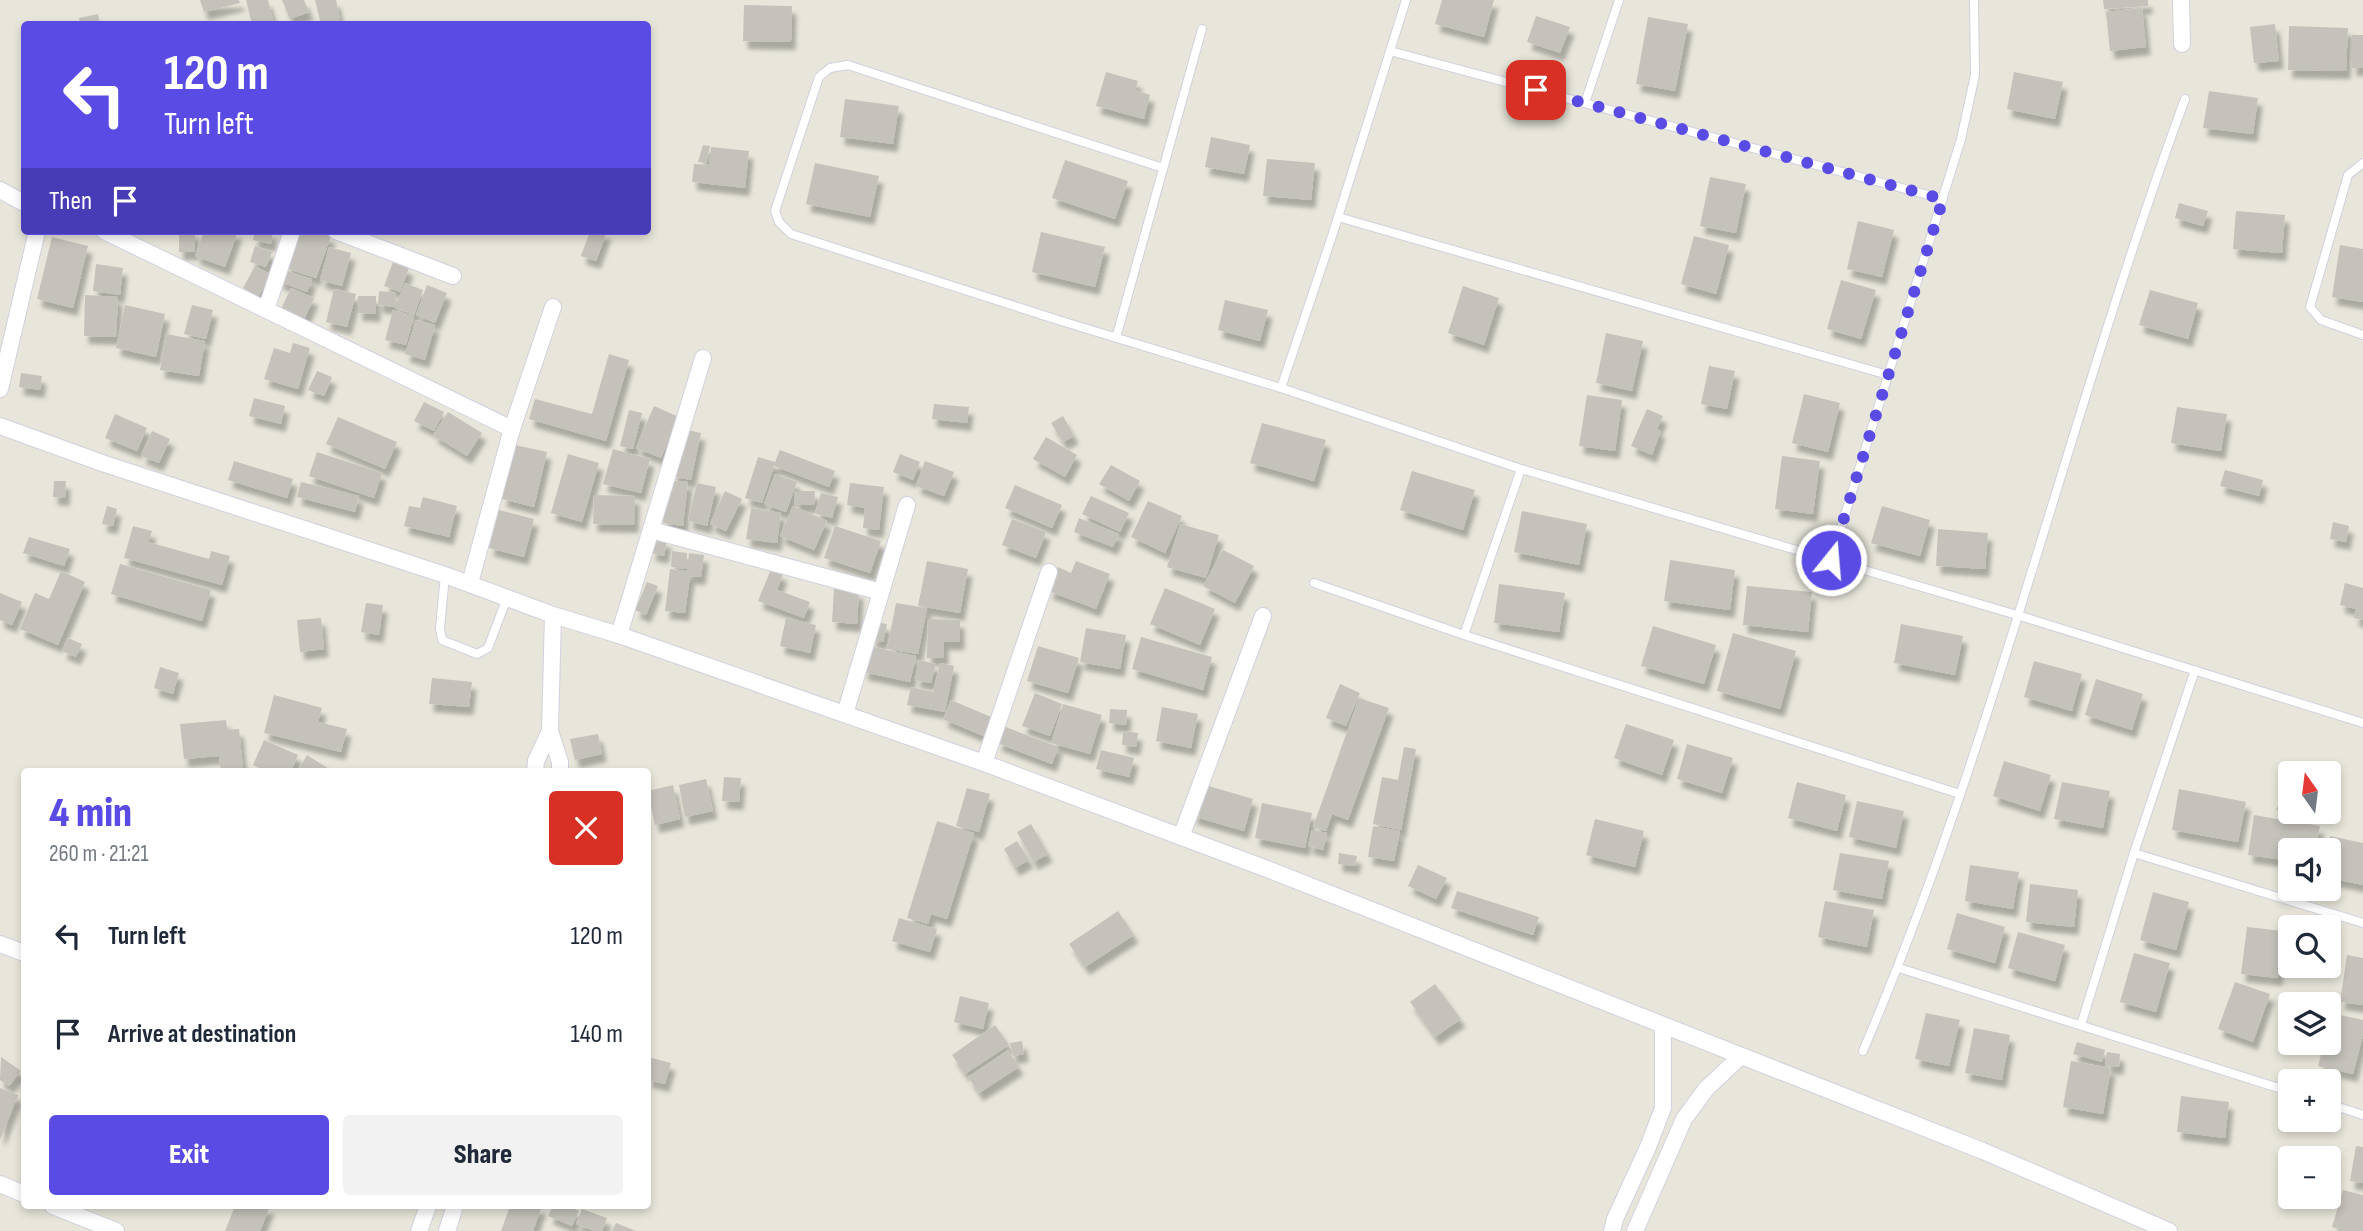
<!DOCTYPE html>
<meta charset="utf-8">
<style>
body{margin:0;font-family:"Sofia Sans Condensed",sans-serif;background:#f2f2f3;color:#1f2937;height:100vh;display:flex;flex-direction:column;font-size:26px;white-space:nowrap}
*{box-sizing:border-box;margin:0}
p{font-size:23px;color:#747a83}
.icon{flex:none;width:38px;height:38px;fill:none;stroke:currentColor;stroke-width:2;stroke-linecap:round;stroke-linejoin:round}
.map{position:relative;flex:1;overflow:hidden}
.drawer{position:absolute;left:21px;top:768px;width:630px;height:441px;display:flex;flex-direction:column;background:#fff;border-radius:7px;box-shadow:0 4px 10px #0003}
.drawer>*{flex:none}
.guide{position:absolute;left:21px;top:21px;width:630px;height:214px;border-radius:7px;box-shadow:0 4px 10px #0003;background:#594be4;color:#fff;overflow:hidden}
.needle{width:46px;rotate:346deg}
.controls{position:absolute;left:2278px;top:761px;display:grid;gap:14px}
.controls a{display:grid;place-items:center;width:63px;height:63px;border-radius:7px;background:#fff;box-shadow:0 4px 10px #0003;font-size:35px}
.pin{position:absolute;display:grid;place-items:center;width:60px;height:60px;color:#fff;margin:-30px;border-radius:14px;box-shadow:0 4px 10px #0006}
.me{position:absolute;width:77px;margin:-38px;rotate:17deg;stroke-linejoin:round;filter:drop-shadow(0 0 5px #0008)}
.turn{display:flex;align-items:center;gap:24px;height:147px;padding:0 28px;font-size:32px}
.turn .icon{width:91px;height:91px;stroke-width:2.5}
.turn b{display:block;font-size:49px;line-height:60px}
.then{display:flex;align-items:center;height:66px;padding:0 28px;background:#0003;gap:14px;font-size:26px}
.round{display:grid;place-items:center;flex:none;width:74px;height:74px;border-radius:7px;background:#f2f2f3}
.headline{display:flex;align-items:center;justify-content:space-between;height:119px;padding:0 28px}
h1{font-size:42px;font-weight:800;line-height:52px;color:#594be4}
.cta{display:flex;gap:14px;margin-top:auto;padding:14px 28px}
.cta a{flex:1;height:80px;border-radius:7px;background:#594be4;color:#fff;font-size:28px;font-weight:800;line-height:80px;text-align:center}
.cta a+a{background:#f2f2f3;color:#1f2937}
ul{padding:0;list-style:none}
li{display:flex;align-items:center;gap:21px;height:98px;padding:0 28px}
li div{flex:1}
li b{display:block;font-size:26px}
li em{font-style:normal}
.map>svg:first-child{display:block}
</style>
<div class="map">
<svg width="2363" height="1231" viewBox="0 0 2363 1231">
<defs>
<filter id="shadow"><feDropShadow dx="4.5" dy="8" stdDeviation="2" flood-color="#0004"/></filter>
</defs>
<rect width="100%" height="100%" fill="#e8e6da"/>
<g fill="#c4c2ba" filter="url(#shadow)">
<polygon points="200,0 239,0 240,3 204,12"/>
<polygon points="246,0 268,0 274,24 252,24"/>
<polygon points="282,0 304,0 309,12 290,19"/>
<polygon points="315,0 336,0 340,20 321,24"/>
<polygon points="1442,0 1494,0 1484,37 1435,24"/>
<polygon points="2103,0 2148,0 2148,6 2104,9"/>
<polygon points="744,5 792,6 791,42 743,41"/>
<polygon points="2142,8 2146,47 2110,51 2106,12"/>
<polygon points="98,14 100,24 80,24 79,18"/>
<polygon points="1536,16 1570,27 1560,53 1527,42"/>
<polygon points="1648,17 1688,24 1675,91 1636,84"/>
<polygon points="2275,24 2279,61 2254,63 2250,27"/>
<polygon points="2289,26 2348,28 2346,71 2288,70"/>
<rect x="2352" y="35" width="11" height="33"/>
<polygon points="1106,72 1138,81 1135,90 1150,95 1144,119 1096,106"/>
<polygon points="2014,72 2063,82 2055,119 2007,109"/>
<polygon points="2209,91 2258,98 2253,134 2203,128"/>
<polygon points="845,99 899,106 893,144 840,137"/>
<polygon points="1211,137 1250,145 1244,174 1205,167"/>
<polygon points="703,145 710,146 706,163 698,162"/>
<polygon points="711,147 749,151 745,188 692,182 694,164 709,165"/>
<polygon points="1267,159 1315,163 1311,200 1263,196"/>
<polygon points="1065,160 1128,181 1115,219 1052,198"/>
<polygon points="815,163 879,176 870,217 806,204"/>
<polygon points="1710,177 1746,184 1736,233 1700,226"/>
<polygon points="2179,203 2208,211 2203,226 2175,218"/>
<polygon points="2236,211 2285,215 2282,253 2233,249"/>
<polygon points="1858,221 1894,230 1882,277 1847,269"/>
<rect x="179" y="231" width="16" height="21"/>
<polygon points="204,231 238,231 225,267 195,256"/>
<polygon points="255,231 273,231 271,244 253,240"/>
<polygon points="295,231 315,231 331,236 316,278 285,268"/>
<polygon points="590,231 607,231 596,261 581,256"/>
<polygon points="1041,232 1105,247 1095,287 1032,272"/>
<polygon points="1694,236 1729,245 1716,294 1681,284"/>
<polygon points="52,237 88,246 73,308 37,299"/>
<polygon points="2340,245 2363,249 2363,302 2332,297"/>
<polygon points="255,246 272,252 266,267 250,262"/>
<polygon points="329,247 351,253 342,286 320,280"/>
<polygon points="393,262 409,268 400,292 384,286"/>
<polygon points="96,264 123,268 120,295 93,291"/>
<polygon points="255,266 271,275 258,297 243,288"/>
<polygon points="282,269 312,279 307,292 278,281"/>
<polygon points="1841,280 1876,290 1861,339 1827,329"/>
<polygon points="405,283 423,290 414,315 395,308"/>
<polygon points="427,285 447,293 435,323 416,315"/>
<polygon points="1463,286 1499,298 1484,345 1448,333"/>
<polygon points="291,288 314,298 304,320 281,309"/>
<polygon points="334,289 356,294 347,327 326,322"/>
<polygon points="2150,290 2198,303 2188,339 2139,325"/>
<polygon points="379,291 396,293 395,307 378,305"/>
<polygon points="85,295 118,297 116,337 84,336"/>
<polygon points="358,296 376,296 376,314 358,313"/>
<polygon points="1225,300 1268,310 1260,341 1218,330"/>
<polygon points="125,305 165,314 156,357 116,348"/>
<polygon points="192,305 213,310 206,339 184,334"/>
<polygon points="393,310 414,316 406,345 385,340"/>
<polygon points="416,320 435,325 425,360 405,354"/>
<polygon points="1606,333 1643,341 1632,391 1596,383"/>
<polygon points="166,334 205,341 199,376 160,370"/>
<polygon points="293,343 310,348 298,389 264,379 274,348 290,353"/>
<polygon points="609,354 629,360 606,441 529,419 535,399 592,414"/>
<polygon points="1709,366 1735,371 1727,409 1701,404"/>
<polygon points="317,371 332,377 324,396 308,390"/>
<polygon points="21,373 42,376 40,390 19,387"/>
<polygon points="1804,394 1840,403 1828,452 1792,443"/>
<polygon points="1587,395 1622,400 1615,451 1579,446"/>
<polygon points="254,398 285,406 281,424 249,416"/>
<polygon points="424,402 444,412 434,431 414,421"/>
<polygon points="934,404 969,407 967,423 932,419"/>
<polygon points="654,406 679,417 661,458 636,448"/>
<polygon points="2177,407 2227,414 2221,451 2171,443"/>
<polygon points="1647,409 1663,416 1657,429 1661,431 1652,455 1631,446"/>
<polygon points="629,410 642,413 633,449 620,446"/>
<polygon points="448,412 482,433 467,456 433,435"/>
<polygon points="115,414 147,428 137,451 105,438"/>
<polygon points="1063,416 1074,436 1063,442 1051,423"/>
<polygon points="338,417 397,442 385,469 326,444"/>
<polygon points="1262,423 1326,440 1314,481 1250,463"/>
<polygon points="683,429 701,433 691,480 672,476"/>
<polygon points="152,431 170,439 159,463 141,456"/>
<polygon points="1046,437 1077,455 1065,477 1033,459"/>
<polygon points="515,445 547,452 534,507 502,499"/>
<polygon points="613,449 650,459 641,493 603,484"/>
<polygon points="780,450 835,471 829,487 774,466 762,503 745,498 758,457 775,462"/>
<polygon points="317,452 382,473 374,498 309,476"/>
<polygon points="568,454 599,463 582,522 551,513"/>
<polygon points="900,454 920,462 913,480 893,472"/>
<polygon points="1782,456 1820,461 1813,514 1775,509"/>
<polygon points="234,461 293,479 287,498 228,480"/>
<polygon points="925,461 954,472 944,496 916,486"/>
<polygon points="1111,465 1140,481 1129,501 1099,484"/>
<polygon points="2225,470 2263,480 2259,496 2220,486"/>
<polygon points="1412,471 1475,490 1463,530 1400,510"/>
<polygon points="775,474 797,482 786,512 764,504"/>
<polygon points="668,480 688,482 683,526 663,523"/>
<polygon points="54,481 66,481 65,498 53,497"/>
<polygon points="301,482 359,496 355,512 297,497"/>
<polygon points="697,483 716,487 707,526 688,521"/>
<polygon points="850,483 884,487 879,530 863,528 865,508 847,505"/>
<polygon points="1015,485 1062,505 1052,528 1005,508"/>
<polygon points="725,491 742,499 726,531 710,524"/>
<polygon points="794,491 815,491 814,505 794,505"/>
<polygon points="821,493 838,497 832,518 815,513"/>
<polygon points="594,495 635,496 634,525 593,524"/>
<polygon points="1091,496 1129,513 1120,532 1082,514"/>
<polygon points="423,497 457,506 449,537 404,526 409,506 420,508"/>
<polygon points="1148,501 1182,516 1165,553 1131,537"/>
<polygon points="107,506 117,509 113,526 102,524"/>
<polygon points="793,506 827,521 814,550 780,536"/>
<polygon points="1882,506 1930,520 1920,556 1871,543"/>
<polygon points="751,508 781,513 777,543 746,539"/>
<polygon points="499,510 534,519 524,557 489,548"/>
<polygon points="1522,511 1587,524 1579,565 1514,552"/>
<polygon points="1079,518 1119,534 1113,547 1074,532"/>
<polygon points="1012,519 1046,532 1036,558 1002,545"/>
<polygon points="2333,522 2349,526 2346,542 2330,539"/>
<polygon points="1180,524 1219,535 1206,578 1167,567"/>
<polygon points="133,526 152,531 148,542 209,559 211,551 230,556 222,585 124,558"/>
<polygon points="835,526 881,541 870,573 824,558"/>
<polygon points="1938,529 1988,533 1985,569 1936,566"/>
<polygon points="29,537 70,549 64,566 23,553"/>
<polygon points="654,538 667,540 664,556 651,553"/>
<polygon points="1223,550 1254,566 1235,603 1203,586"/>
<polygon points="672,551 687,553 686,569 671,567"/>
<polygon points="689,553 704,555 701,577 690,576 685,613 665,611 670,569 687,571"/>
<polygon points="1670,560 1735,570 1730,610 1664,601"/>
<polygon points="927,561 968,569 960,613 918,606"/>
<polygon points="1076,561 1110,574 1096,609 1048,591 1058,567 1071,573"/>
<polygon points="120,564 211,590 202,621 111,594"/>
<polygon points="771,569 783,574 777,590 810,602 804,618 758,601"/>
<polygon points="61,571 85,582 58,645 20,629 35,593 49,599"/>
<polygon points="647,582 658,586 646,615 635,610"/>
<polygon points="2345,583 2363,588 2363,620 2354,618 2356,609 2340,605"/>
<polygon points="1499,584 1565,593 1559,632 1494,623"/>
<polygon points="1747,586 1812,592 1808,632 1743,625"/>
<polygon points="1165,588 1215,609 1200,645 1150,624"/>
<polygon points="834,589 859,591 857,624 832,622"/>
<polygon points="0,593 22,602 12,625 0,620"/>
<polygon points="366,603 383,605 379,635 361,632"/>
<polygon points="896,603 927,608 918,654 887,649"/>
<polygon points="321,618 324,649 300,652 297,620"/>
<polygon points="786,618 816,625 810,653 780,646"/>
<polygon points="928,619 960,620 960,642 944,642 944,658 927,658"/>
<polygon points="875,622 887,624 883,642 871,640"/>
<polygon points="1901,624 1963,636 1955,675 1894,663"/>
<polygon points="1653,626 1716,645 1704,684 1641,666"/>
<polygon points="1086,628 1126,635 1120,669 1080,662"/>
<polygon points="1733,633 1796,651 1780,709 1717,691"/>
<polygon points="1141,637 1212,657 1203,690 1132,669"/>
<polygon points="68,638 82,644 76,657 62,651"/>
<polygon points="868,646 916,656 910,682 863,672"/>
<polygon points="1038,646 1079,658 1068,693 1027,681"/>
<polygon points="919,660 936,664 931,683 915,680"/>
<polygon points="2034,661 2082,674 2072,711 2024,697"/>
<polygon points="940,663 954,666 945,712 907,705 911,687 933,692"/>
<polygon points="160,667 179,673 173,694 154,688"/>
<polygon points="432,678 472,682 469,707 429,704"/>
<polygon points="2096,679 2143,694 2132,730 2085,715"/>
<polygon points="1340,684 1360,693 1346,726 1326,718"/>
<polygon points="1035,693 1062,704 1050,736 1022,726"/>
<polygon points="274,695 322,708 318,722 347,729 341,752 264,733"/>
<polygon points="1359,698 1389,708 1348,820 1332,814 1326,831 1313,827"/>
<polygon points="951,700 996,719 988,738 943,719"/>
<polygon points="1063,704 1102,715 1090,754 1051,743"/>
<polygon points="1162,707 1198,714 1191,748 1156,741"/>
<polygon points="1110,709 1127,710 1126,725 1109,723"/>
<polygon points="226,720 227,730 239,729 243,768 221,771 219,756 184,759 180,724"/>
<polygon points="1626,724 1674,740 1662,775 1614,758"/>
<polygon points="1003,726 1058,747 1052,764 997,743"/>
<polygon points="1123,731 1138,733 1136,747 1122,745"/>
<polygon points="598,734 602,754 575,760 570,739"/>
<polygon points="264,740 298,755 291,772 268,772 253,765"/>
<polygon points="1687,744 1733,758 1722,793 1677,779"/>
<polygon points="1404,747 1416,749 1401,830 1373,824 1382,777 1398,780"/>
<polygon points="1101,750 1134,758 1129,777 1096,769"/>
<polygon points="307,755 334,772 297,772"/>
<polygon points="2004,761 2051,775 2040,811 1993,796"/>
<polygon points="724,777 741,778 739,802 722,801"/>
<polygon points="706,779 713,811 685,817 679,785"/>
<polygon points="1797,782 1846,795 1837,831 1788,818"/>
<polygon points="2062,782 2110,791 2103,828 2054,819"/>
<polygon points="1202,784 1253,799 1244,831 1192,816"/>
<polygon points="673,785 680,819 655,825 648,791"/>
<polygon points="967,788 990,794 979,832 956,826"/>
<polygon points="2179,789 2246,802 2238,842 2172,830"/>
<polygon points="1857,801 1904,811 1896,848 1849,837"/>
<polygon points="2280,801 2291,805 2291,812 2308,812 2305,821 2276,810"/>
<polygon points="1262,803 1312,813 1305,848 1255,838"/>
<polygon points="2254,815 2320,826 2315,850 2291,850 2291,861 2248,855"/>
<polygon points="1595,819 1644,831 1635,867 1586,855"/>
<polygon points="937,821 974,833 947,919 931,914 928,924 907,918"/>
<polygon points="1031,824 1048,854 1034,862 1017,832"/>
<polygon points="1373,826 1400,831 1394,861 1368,857"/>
<polygon points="1312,830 1327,833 1323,850 1308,846"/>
<polygon points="2330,836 2363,843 2363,885 2329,878 2329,850 2327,850"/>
<polygon points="1017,841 1029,860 1015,868 1004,849"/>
<polygon points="1339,853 1357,856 1355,866 1338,864"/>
<polygon points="1840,853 1889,861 1882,899 1833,890"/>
<polygon points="1418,865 1447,878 1436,899 1408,886"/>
<polygon points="1970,865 2019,872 2013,909 1965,901"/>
<polygon points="2030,884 2078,890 2074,927 2026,922"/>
<polygon points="1457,891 1539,917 1533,935 1451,908"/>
<polygon points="2153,892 2189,902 2176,950 2140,940"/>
<polygon points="1825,901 1874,910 1867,947 1818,937"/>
<polygon points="1118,911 1134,935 1085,967 1069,944"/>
<polygon points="1957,913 2005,927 1995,963 1947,949"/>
<polygon points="899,918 937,929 930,952 892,941"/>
<polygon points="2247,927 2283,931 2278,978 2241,974"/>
<polygon points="2018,932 2065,945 2055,981 2008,968"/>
<polygon points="2134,953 2170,963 2156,1012 2120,1002"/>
<polygon points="2347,955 2363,958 2363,1005 2340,1002"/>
<polygon points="2235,982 2270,994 2253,1042 2218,1029"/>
<polygon points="1435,984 1461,1019 1435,1037 1410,1002"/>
<polygon points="960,996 989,1003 983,1029 954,1022"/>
<polygon points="1926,1013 1960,1020 1949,1066 1915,1059"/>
<polygon points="2331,1013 2363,1020 2363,1035 2353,1074 2318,1066 2324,1043 2329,1043"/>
<polygon points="995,1025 1009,1045 965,1074 952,1055"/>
<polygon points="1974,1028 2010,1035 2002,1080 1965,1073"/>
<polygon points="1022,1041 1024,1054 1013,1056 1010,1043"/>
<polygon points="2077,1042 2105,1050 2102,1062 2073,1054"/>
<polygon points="1008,1050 1019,1067 979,1093 968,1077"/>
<polygon points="2107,1052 2120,1054 2119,1067 2105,1065"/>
<polygon points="1,1057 21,1071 9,1086 0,1080"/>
<polygon points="648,1057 671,1063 665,1084 648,1080"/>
<polygon points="2071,1061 2111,1068 2103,1114 2063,1107"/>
<polygon points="0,1088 18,1095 0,1140"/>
<polygon points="2181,1096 2229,1102 2225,1138 2177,1132"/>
<polygon points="2356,1146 2363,1147 2363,1183 2350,1181"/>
<polygon points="2343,1190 2363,1195 2363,1231 2344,1231 2332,1227"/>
<polygon points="235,1206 270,1206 260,1231 225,1231"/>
<polygon points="510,1206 542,1206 533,1231 501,1231"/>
<polygon points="553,1206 568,1206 579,1211 572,1226 548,1216"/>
<polygon points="582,1209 607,1218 602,1231 594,1231 576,1224"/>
<polygon points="616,1223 636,1231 612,1231"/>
</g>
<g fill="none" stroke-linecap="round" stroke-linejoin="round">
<g stroke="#d1d0df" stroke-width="10">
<g id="service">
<polyline points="1390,51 1943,199"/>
<polyline points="1585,103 1619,0"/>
<polyline points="2363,163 2348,175 2310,307 2321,320 2363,335"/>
<polyline points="1163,168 848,65 830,68 819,77 775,211 779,222 791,234 1058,320 1281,388 1521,469 2017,615 2363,723"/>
<polyline points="1338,217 1888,375"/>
<polyline points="1116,338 1202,29"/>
<polyline points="1281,388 1333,233 1406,0"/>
<polyline points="1831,560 1961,139 1975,75 1974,0"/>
<polyline points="445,575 440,628 442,640 477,654 488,648 507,598"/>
<polyline points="1314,583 1464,635 1960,794"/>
<polyline points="1464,635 1521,469"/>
<polyline points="2134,853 2363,923"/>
<polyline points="1899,968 2291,1092"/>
<polyline points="2081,1025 2134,853 2195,670"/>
<path d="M1863,1051C1995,743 2069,413 2185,99"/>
<polyline points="2329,1104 2363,1115"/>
</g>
</g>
<g stroke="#d1d0df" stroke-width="18">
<g id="minor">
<polyline points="2181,0 2182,44"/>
<polyline points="0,190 24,203"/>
<polyline points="104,231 512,429"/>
<polyline points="336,231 453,276"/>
<polyline points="266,310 292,231"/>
<polyline points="0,389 37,231"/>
<polyline points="0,426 105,464 445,575 553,615 619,635 984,763 1267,869 1983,1151 2169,1231"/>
<polyline points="651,530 881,592"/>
<polyline points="470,583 512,429 553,307"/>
<polyline points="553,615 550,731 560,762 560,772"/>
<polyline points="619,635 703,358"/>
<polyline points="845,714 907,505"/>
<polyline points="984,763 1049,572"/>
<polyline points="535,772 536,761 550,731"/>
<polyline points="1181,837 1263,616"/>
<polyline points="0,944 24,953"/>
<polyline points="0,1184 24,1194"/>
<polyline points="53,1206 116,1231"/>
<polyline points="419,1231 428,1206"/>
<polyline points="447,1231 455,1206"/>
<polyline points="1612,1231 1615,1219 1648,1147 1663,1108 1663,1026"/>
<polyline points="1635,1231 1684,1119 1706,1089 1741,1056"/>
</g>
</g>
<use href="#service" stroke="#fff" stroke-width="8"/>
<use href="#minor" stroke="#fff" stroke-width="16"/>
</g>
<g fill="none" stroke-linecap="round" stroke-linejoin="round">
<polyline stroke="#594be4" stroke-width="12" stroke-dasharray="0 21.6" points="1536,90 1943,199 1831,560"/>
</g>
</svg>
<div class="controls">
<a><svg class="needle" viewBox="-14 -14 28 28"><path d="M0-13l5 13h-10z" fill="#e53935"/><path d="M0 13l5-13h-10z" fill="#747a83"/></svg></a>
<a><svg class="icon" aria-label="sound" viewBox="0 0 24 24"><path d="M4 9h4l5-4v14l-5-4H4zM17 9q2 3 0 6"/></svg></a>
<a><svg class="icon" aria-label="search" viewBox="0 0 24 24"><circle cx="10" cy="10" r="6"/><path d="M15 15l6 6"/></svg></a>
<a><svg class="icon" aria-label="layers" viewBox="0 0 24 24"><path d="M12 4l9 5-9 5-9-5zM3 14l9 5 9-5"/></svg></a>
<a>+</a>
<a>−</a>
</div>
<div class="pin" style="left:1536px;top:90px;background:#d93025"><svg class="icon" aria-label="arrive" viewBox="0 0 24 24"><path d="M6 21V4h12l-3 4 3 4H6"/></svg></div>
<svg class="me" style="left:1831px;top:560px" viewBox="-20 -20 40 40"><circle r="17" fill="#594be4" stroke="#fff" stroke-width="3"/><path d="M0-11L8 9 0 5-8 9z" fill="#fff"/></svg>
<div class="guide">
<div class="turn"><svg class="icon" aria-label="left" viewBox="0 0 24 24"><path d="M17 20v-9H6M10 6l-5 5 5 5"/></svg><div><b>120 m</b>Turn left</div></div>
<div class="then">Then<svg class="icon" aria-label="arrive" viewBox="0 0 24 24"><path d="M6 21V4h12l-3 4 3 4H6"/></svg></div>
</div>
<section class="drawer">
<div class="headline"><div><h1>4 min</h1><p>260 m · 21:21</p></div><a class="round" style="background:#d93025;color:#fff"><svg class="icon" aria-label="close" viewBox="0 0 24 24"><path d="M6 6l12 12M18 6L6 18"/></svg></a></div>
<ul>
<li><svg class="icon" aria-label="left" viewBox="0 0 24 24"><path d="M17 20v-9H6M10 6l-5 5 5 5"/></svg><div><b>Turn left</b></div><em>120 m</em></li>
<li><svg class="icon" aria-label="arrive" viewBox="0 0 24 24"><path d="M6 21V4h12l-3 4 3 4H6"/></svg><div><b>Arrive at destination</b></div><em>140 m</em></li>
</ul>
<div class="cta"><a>Exit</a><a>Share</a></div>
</section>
</div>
